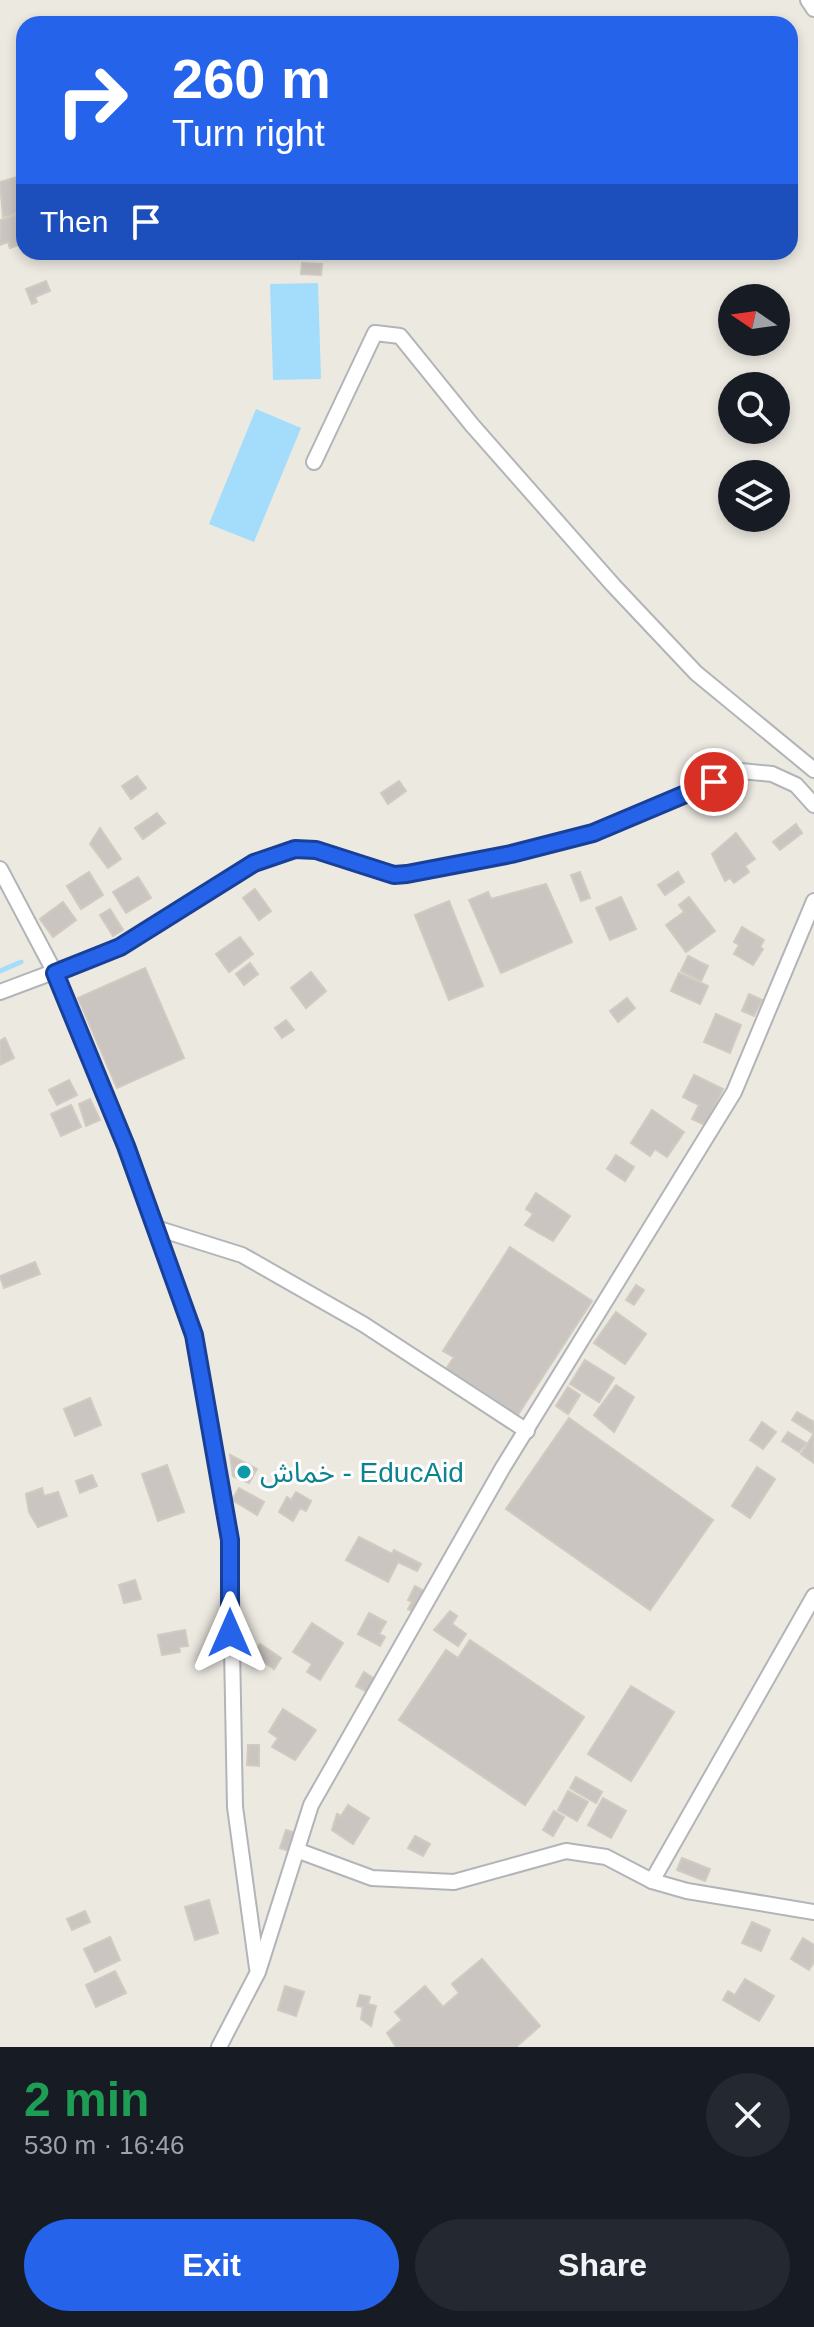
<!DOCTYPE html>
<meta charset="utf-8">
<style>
body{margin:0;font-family:Arial,"Noto Sans Arabic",sans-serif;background:#242831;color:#f1f3f6;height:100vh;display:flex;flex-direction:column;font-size:30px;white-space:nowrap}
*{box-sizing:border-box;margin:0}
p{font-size:26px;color:#9ea1a6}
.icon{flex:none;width:44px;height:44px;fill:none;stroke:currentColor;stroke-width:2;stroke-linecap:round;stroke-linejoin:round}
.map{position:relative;height:2047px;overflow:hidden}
.drawer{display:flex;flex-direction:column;background:#171b24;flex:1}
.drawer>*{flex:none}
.top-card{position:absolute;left:16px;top:16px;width:782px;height:244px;border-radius:24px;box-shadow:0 4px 12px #0003;background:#2563eb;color:#fff;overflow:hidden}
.needle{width:52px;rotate:283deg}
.controls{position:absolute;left:718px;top:284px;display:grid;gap:16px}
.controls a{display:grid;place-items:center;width:72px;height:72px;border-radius:50%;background:#171b24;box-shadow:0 4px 12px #0003;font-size:40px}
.pin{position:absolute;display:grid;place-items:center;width:68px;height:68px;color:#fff;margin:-34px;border:4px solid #fff;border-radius:50%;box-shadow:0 2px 8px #0007}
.me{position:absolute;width:88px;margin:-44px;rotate:0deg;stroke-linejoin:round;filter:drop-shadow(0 0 6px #0008)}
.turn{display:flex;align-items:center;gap:28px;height:168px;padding:0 24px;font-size:36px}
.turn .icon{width:104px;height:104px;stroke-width:2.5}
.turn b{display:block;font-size:56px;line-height:68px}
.then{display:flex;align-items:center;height:76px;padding:0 24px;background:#0003;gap:16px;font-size:30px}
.round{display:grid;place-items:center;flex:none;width:84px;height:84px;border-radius:42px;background:#242831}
.head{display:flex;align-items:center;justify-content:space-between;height:136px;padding:0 24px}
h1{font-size:48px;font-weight:800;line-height:60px;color:#1e9e55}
.button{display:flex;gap:16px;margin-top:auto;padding:16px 24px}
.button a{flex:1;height:92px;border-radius:48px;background:#2563eb;color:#fff;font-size:32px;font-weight:800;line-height:92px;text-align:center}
.button a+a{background:#242831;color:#f1f3f6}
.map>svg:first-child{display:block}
</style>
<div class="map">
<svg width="814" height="2047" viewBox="0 0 814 2047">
<rect width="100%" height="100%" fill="#ece9e1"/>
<g fill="#a3ddfb">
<polygon points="318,283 321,379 273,380 270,284"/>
<polygon points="256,409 301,428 254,542 209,524"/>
</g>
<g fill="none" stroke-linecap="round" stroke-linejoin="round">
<polyline stroke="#a3ddfb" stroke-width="5" points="0,971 21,962"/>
</g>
<g fill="#cac5c1" stroke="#d0cac0" stroke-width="2">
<polygon points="17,177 24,211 3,217 0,182"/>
<polygon points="17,215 24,243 10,248 8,242 0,245 1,220"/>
<polygon points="302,263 322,264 321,275 301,274"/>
<polygon points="46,281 50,291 35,297 37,302 32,304 26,289"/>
<polygon points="137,776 146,788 131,799 122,786"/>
<polygon points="399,781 406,791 388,804 381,793"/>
<polygon points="157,813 165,823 143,839 135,828"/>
<polygon points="796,824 802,833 780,850 773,842"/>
<polygon points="100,828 121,859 108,868 90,844"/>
<polygon points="736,833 755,859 745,866 749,872 734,883 730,878 725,881 712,854"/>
<polygon points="89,872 103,895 81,909 67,886"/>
<polygon points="580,872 590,898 581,901 571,875"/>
<polygon points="678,872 684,882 665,895 658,885"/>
<polygon points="138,877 151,898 126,913 113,892"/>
<polygon points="546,884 572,942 501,973 469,900 488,892 491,899"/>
<polygon points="255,889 271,911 259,920 243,898"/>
<polygon points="621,897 636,929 610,940 596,908"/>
<polygon points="689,897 715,931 686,952 666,925 684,912 679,905"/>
<polygon points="449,901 483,986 449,1000 415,915"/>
<polygon points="63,902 76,920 53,937 40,919"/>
<polygon points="110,909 123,930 113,936 100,915"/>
<polygon points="742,927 764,940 760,947 763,949 753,965 734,954 739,945 734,942"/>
<polygon points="240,937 253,954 229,972 216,954"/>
<polygon points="688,956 708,966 701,981 681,971"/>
<polygon points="250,963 258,974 244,985 236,974"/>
<polygon points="145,968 184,1058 117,1088 78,998"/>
<polygon points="311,972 326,991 306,1008 291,988"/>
<polygon points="679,973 708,986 700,1004 671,991"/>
<polygon points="749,994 762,1000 754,1016 742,1011"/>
<polygon points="627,998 635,1008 618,1022 610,1011"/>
<polygon points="716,1014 741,1025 730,1053 704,1042"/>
<polygon points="286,1020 294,1030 282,1038 275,1028"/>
<polygon points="5,1038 14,1058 0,1065 0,1041"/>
<polygon points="694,1075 723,1089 705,1125 692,1119 699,1105 683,1097"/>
<polygon points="69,1080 77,1095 57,1105 49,1090"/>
<polygon points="90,1099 100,1120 86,1126 79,1104"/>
<polygon points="71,1105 81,1127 61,1136 51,1114"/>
<polygon points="652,1110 684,1132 667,1157 655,1149 650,1156 631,1143"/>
<polygon points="616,1155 634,1167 625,1181 607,1169"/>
<polygon points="536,1193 570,1216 553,1241 525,1225 533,1214 526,1209"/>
<polygon points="510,1247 592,1301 515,1419 444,1372 454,1357 443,1351"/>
<polygon points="35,1262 40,1274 4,1288 0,1276"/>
<polygon points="636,1285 644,1290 634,1305 626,1300"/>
<polygon points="616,1312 646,1334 625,1364 594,1343"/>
<polygon points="585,1360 614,1378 599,1402 570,1384"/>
<polygon points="616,1385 634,1397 614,1432 594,1415"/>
<polygon points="568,1387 580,1395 568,1414 556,1406"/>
<polygon points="90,1398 101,1425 75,1436 64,1409"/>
<polygon points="797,1412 814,1422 814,1434 792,1420"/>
<polygon points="569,1418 713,1520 650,1610 506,1509"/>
<polygon points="762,1422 776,1432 763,1449 750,1440"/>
<polygon points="788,1432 806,1443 799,1452 782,1441"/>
<polygon points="813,1435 814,1435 814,1463 801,1454"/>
<polygon points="230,1455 257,1469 249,1483 233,1476"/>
<polygon points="167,1465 184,1512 158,1521 142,1474"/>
<polygon points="757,1467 775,1479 750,1518 732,1506"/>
<polygon points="92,1475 97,1486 80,1493 76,1481"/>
<polygon points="42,1488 44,1496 58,1492 67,1516 38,1527 29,1512 26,1494"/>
<polygon points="239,1488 264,1502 257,1515 232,1500"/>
<polygon points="296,1492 311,1501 306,1511 300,1508 293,1521 279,1512 287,1497 291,1500"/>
<polygon points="359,1537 392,1554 394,1550 421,1564 417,1571 398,1562 388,1582 346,1560"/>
<polygon points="135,1580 141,1599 124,1603 119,1585"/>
<polygon points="415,1586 424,1591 414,1612 408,1609 412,1602 408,1600"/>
<polygon points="450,1611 457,1616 452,1624 466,1634 458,1646 434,1630"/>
<polygon points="369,1613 386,1622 379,1634 385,1637 380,1646 358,1634"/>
<polygon points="312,1623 343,1643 320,1680 307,1672 312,1664 293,1652"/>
<polygon points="185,1630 188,1646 179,1647 180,1652 162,1655 158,1635"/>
<polygon points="470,1640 584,1717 525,1805 399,1720 446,1650 458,1658"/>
<polygon points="260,1644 281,1658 274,1669 252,1654"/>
<polygon points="364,1672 375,1679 367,1692 356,1686"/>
<polygon points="631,1686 674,1712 631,1781 588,1754"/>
<polygon points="283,1709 316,1730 295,1760 272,1747 278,1738 269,1732"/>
<polygon points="248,1745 259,1745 259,1766 247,1765"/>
<polygon points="576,1777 602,1792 596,1803 570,1788"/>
<polygon points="568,1791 588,1802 577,1821 558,1810"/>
<polygon points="603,1798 626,1811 611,1838 588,1825"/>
<polygon points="348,1805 369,1818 353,1844 332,1830 337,1814 341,1816"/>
<polygon points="554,1811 564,1817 553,1836 543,1830"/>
<polygon points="286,1830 295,1833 289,1851 280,1848"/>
<polygon points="415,1836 430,1844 423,1856 408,1848"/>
<polygon points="682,1858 710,1869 705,1881 677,1870"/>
<polygon points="209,1900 218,1933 195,1940 185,1907"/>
<polygon points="85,1911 90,1922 72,1930 67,1919"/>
<polygon points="752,1922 770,1930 761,1951 742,1943"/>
<polygon points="110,1937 120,1960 95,1972 84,1949"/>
<polygon points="803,1938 814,1945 814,1962 809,1970 791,1959"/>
<polygon points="482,1959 540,2026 516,2047 396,2047 387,2033 402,2020 395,2012 425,1986 443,2007 459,1993 452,1984"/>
<polygon points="115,1971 126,1993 96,2007 86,1985"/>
<polygon points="745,1979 774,1996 759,2021 723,2000 728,1991 735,1995"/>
<polygon points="285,1986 304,1992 296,2016 278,2010"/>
<polygon points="360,1995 370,1997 368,2004 376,2006 371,2026 361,2019 363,2007 357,2006"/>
</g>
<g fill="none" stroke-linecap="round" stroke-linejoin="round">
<g stroke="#b2b5b8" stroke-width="18">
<g id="minor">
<polyline points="808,0 814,9"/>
<polyline points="314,462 375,333 400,336 472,425 613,585 696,673 814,770"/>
<polyline points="0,869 55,973 126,1146 194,1335 230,1540 235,1807 257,1968"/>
<polyline points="0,992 120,947 254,863 295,849 316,850 394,875 407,874 511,854 593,833 741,771 772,774 796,785 814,805"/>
<polyline points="156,1228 242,1255 363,1324 527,1431"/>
<polyline points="299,1851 372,1878 454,1882 566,1851 606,1857 652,1881 687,1891 814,1912"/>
<polyline points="652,1881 814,1596"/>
<polyline points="219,2047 258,1972 311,1805 502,1469 734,1092 814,901"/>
</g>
</g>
<use href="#minor" stroke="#fff" stroke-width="14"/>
</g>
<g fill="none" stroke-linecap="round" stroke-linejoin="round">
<g stroke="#184099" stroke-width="20">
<polyline id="route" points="230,1633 230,1540 194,1335 126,1146 55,973 120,947 254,863 295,849 316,850 394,875 407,874 511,854 593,833 714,782"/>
</g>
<use href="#route" stroke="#2563eb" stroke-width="14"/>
</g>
<circle fill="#0f9aa8" stroke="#fff" stroke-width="3" cx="244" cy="1472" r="8"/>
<g text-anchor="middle" stroke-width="6" stroke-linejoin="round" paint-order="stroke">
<g font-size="28" fill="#0d838f" stroke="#fff" text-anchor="start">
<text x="260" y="1482">خماش - EducAid</text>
</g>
</g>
</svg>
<div class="controls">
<a><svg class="needle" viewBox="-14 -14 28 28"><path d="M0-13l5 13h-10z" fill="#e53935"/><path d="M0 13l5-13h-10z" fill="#9ea1a6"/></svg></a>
<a><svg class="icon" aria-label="search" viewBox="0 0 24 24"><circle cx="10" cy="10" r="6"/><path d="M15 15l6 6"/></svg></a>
<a><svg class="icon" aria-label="layers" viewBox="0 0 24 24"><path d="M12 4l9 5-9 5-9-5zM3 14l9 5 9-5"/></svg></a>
</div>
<div class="pin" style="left:714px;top:782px;background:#d93025"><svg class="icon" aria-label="arrive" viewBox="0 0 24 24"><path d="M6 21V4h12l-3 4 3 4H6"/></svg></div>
<svg class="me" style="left:230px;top:1633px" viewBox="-20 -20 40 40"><path d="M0-17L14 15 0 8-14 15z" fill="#2563eb" stroke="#fff" stroke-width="4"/></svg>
<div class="top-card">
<div class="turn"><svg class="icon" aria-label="right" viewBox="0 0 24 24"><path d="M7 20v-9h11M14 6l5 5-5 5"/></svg><div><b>260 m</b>Turn right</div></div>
<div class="then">Then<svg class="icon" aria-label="arrive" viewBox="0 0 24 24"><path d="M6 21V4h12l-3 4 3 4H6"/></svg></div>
</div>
</div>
<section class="drawer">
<div class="head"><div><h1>2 min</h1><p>530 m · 16:46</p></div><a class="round"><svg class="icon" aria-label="close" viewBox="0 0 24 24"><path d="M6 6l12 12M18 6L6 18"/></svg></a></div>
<div class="button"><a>Exit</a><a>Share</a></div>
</section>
